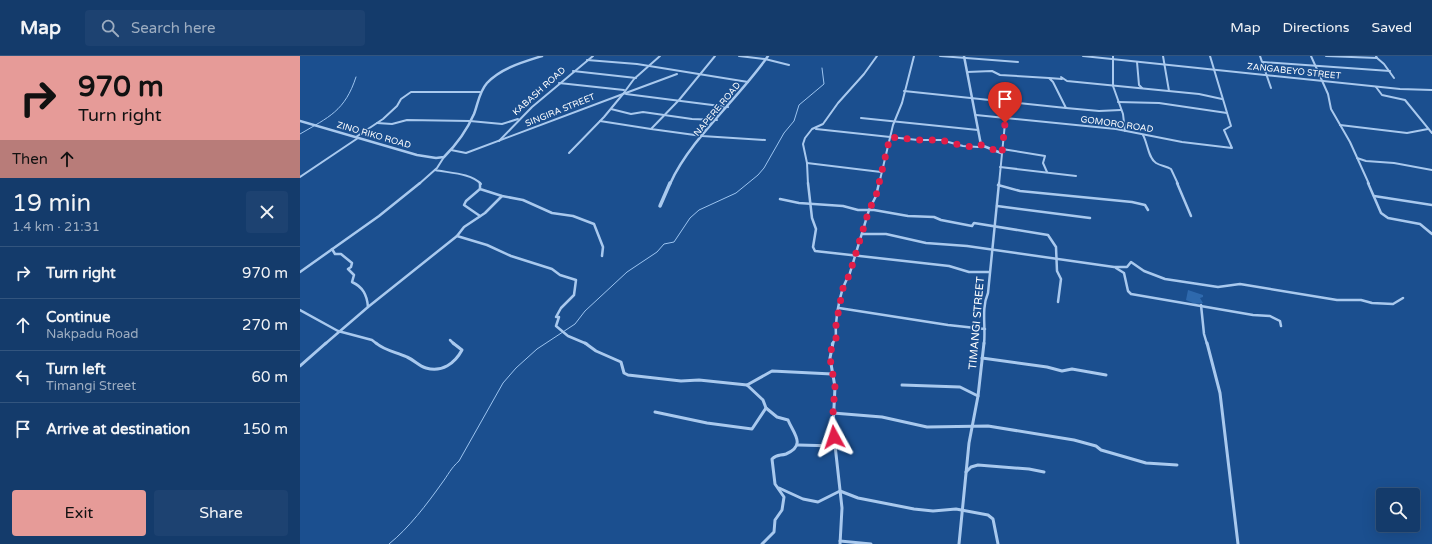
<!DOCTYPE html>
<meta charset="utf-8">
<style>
body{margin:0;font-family:"Varela Round",sans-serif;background:#1d4271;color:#f1f3f6;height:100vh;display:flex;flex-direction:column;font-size:15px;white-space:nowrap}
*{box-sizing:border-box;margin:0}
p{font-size:13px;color:#9dadc1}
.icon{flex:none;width:22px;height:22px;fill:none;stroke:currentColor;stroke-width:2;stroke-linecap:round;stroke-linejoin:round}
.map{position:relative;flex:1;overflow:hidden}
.details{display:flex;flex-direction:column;background:#143b6b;width:300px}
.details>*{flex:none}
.guide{background:#e69b98;color:#111;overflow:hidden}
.tools{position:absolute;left:1076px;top:432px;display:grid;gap:8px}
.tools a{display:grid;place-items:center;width:44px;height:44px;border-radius:4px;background:#143b6b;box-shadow:0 4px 16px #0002,0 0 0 1px #33557e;font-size:20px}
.pin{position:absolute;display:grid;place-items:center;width:34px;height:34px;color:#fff;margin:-41px -17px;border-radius:50% 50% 50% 0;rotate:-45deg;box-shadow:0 0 4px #0007}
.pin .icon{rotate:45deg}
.me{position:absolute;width:44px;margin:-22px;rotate:355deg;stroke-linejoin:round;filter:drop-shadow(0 0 3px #0008)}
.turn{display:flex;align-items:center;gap:14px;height:84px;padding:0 12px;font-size:18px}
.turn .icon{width:52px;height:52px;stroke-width:2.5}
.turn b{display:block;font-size:28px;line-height:34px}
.then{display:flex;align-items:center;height:38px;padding:0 12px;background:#0003;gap:8px;font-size:15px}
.round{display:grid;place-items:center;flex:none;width:42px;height:42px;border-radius:4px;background:#1d4271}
.headline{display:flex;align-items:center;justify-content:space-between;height:68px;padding:0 12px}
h1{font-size:24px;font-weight:600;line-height:30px}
.button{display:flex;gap:8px;margin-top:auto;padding:8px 12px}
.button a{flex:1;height:46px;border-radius:4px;background:#e69b98;color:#111;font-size:16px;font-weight:600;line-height:46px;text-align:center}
.button a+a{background:#1d4271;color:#f1f3f6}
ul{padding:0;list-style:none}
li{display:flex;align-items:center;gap:12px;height:52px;padding:0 12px;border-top:1px solid #33557e}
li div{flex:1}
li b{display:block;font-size:15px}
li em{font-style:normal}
header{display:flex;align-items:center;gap:24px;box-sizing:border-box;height:56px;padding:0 20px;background:#143b6b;border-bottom:1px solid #33557e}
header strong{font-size:19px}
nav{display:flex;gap:22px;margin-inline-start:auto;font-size:14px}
.search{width:280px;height:36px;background:#1d4271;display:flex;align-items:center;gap:10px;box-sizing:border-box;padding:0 14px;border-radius:4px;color:#9dadc1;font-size:15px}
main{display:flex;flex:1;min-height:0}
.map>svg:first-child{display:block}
</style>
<header>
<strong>Map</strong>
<div class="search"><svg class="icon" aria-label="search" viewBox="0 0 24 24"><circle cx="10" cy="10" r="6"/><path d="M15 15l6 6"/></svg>Search here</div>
<nav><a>Map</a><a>Directions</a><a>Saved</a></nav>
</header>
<main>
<section class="details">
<div class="guide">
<div class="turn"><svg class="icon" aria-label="right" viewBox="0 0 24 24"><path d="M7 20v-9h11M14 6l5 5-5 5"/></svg><div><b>970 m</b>Turn right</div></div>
<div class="then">Then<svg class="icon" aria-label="ahead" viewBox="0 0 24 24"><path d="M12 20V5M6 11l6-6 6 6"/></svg></div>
</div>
<div class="headline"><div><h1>19 min</h1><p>1.4 km · 21:31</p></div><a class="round"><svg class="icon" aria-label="close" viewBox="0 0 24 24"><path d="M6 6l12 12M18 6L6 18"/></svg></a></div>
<ul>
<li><svg class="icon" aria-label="right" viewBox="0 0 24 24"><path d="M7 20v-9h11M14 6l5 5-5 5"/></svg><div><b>Turn right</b></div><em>970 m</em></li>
<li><svg class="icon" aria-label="ahead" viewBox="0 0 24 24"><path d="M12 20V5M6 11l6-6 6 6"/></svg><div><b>Continue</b><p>Nakpadu Road</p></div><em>270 m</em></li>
<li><svg class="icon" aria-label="left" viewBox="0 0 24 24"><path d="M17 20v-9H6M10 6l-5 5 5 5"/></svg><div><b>Turn left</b><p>Timangi Street</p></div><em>60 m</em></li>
<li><svg class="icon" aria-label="arrive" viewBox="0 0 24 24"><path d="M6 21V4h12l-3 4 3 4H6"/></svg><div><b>Arrive at destination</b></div><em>150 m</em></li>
</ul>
<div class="button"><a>Exit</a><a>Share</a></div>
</section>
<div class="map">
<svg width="1132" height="488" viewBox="0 0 1132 488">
<rect width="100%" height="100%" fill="#1b4f8f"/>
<polygon fill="#2e69ad" points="888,234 903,239 903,241 900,242 903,247 895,248 886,244"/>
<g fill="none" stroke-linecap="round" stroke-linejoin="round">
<g stroke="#9cc4f0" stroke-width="1">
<path d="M0,78C29,61 45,55 56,21"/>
<path d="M89,488C109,472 127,448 142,427C148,419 151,412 159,405L203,327L216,312L237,293L275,268L285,255L327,216L357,196L364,188L374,186L390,162L399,154L436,137L458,119L464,112L484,77L494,65L499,49L524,28L522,12"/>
</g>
<g stroke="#a9c9ee" stroke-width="2">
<polyline points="415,0 379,44 351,73 402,80 465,84"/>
<polyline points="439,0 465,3 489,9"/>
<polyline points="640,0 718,6"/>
<polyline points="783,0 1100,33 1132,34"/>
<polyline points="813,0 813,30 823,58 825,75"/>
<polyline points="863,0 869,35"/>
<polyline points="960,0 971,32"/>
<polyline points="1011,0 1028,38 1031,53 1050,86 1069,128"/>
<polyline points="1026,0 1077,2 1076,0"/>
<polyline points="1077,2 1084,8 1094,22"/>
<polyline points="287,4 337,8 448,26"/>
<polyline points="837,6 839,29 842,32"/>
<polyline points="963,6 1090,15"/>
<polyline points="273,15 336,22"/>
<polyline points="667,16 692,15 700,19 749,22"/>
<polyline points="761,21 767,25 899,38 922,43"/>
<polyline points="259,27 324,34"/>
<polyline points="1076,31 1082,39 1105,44 1132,77"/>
<polyline points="604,35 766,52 753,26 749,22 762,23"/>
<polyline points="326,38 428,51"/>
<polyline points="818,46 859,47 927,57"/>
<polyline points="766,52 799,55 821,54"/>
<polyline points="311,53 331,58 343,56 392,63 417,64"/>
<polyline points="676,59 816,73 882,86 932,92 924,74 931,70 910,0"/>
<polyline points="561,62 678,74"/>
<polyline points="300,65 351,73"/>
<polyline points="77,67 92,68 107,64 170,65 202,68 218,63"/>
<polyline points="1040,69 1107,77 1128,73"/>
<polyline points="516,73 618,84 641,84 663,90 678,91 681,89"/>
<path d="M843,79C848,88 848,102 856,107C861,110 866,110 871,113L878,128"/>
<polyline points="56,81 83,63 97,50 101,43 111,36 180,36"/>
<polyline points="199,85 232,51 293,0"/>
<polyline points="702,93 745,100 743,107 747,116"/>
<polyline points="151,94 166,97 323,38 334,23 360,0"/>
<polyline points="269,97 304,61 323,38 377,18"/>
<polyline points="1057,102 1066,105 1094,107 1132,114"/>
<polyline points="507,107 581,116"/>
<polyline points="700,111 776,120"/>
<path d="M135,114C149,117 171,117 181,128"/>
<polyline points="0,121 58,82"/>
<polyline points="119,128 137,112 144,101"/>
<polyline points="508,128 507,107 503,88 505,82 512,73 523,68 538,47 564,18 577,0"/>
<polyline points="579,128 593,69 602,47 614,0"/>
<polyline points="699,128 707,47"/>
</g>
<g stroke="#a9c9ee" stroke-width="2.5">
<polyline points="180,127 180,133 202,140 223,144 252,157 273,160 294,168 303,191 302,200"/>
<polyline points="508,127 512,162 516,173 513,191 515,195 649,210 669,216 689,216"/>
<polyline points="877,127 891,160"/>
<polyline points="1068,127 1081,157 1088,162 1120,168 1132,178"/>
<polyline points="698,129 720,135 832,146 845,149 848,154"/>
<polyline points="180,133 166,145 164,149 180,160"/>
<polyline points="1074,140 1132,149"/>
<polyline points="480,143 499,147 543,150 558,154 574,154 608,160 634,161 641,164 672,170 674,167 748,179 756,191 757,215 761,223 758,246"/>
<polyline points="697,150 790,162"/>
<polyline points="563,178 586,178 626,187 667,190 814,211 827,211 831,206 844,215 865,223 918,231 940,228 1037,244 1061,244 1072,247 1093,248 1103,242"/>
<polyline points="157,180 187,189 211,200 252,213 260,219 276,224 274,239 261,252 256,261 259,261 256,270 268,280 287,288"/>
<path d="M32,193L35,198H41L52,207L51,211L48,213L54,219L52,226C63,231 67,239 68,251"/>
<polyline points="816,212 824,217 828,235 831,238 953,259 970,260 980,265 981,270"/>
<polyline points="0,216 79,160 120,127"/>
<polyline points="901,249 904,278 907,288"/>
<polyline points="539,252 648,269 685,273"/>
<polyline points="0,254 38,275 72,284 77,288"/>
<polyline points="150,284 154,288"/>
<polyline points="25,288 68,251 157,180 164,171 185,157 202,140"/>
<path d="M532,288C538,281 535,277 536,268C537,254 541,231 549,220L569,154L576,140L579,127"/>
<path d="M684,288C686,271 681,253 688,237L699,127"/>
</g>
<g stroke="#a9c9ee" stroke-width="3">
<path d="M76,287C85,295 97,296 107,301C114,304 119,310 126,312C142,317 155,307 162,294L153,287"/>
<path d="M285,287L296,295L321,306L324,317L328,319L381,325L399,324L447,329L463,344L466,352L477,361L488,364C493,377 507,389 486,398C480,400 477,398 472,403L475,428L484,441L482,454L475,464L474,476L462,488"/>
<polyline points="533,287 530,302 535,331 533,371 542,452 540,488"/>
<polyline points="907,287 920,337 938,488"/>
<polyline points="682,302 747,311 762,315 772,313 806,319"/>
<polyline points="0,310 26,287"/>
<polyline points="447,329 472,315 532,318"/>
<polyline points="602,329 660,331 678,340"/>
<polyline points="355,356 407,367 452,373 466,352"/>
<polyline points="533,357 582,361 627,371 688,370 774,384 796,390 801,394 846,407 877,409"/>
<polyline points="498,389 536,390"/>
<polyline points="666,416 671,411 678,409 729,413 744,416"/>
<polyline points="479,432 503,443 518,446 540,435 558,442 614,453 633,455 656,453 688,459 693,463 698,488"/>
<polyline points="540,485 571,488"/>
<polyline points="659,488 669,387 678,340 684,287"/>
</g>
<g stroke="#a9c9ee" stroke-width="2.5">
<polyline points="664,0 681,89 701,97"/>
<path d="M0,65L117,99L136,102L144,101C156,89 167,74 174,58C178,48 179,36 187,27C201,12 223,6 242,0"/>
<path d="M370,128C390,83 439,42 468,0"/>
</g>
<polyline stroke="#a9c9ee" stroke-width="3.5" points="360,150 370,127"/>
</g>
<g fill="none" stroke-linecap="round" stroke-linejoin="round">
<polyline stroke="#e11d48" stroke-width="7" stroke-dasharray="0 12.6" points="534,381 533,357 535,331 530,302 532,289 536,282 536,268 544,227 549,220 569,154 576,140 590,81 618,84 641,84 663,90 678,91 681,89 702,97 705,67"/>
</g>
<g text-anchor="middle" stroke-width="3" stroke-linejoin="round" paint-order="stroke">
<g font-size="9" fill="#fff" stroke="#1b4f8f">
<text transform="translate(994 15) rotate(6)" y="3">ZANGABEYO STREET</text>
<text transform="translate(239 35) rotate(-42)" y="3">KABASH ROAD</text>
<text transform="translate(417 53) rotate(-50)" y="3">NAPERE ROAD</text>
<text transform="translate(260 54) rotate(-22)" y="3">SINGIRA STREET</text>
<text transform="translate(817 68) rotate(8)" y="3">GOMORO ROAD</text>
<text transform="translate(74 79) rotate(16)" y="3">ZINO RIKO ROAD</text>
</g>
<g font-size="11" fill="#fff" stroke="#1b4f8f">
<text transform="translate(676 267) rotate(-85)" y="4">TIMANGI STREET</text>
</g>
</g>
</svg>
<div class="tools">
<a><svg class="icon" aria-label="search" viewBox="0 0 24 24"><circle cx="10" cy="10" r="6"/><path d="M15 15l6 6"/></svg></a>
</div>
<div class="pin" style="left:705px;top:67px;background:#d93025"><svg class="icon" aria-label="arrive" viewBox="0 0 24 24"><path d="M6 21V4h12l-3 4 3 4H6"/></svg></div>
<svg class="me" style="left:534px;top:381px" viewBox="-20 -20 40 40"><path d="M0-17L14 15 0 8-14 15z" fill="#e11d48" stroke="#fff" stroke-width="4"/></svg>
</div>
</main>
